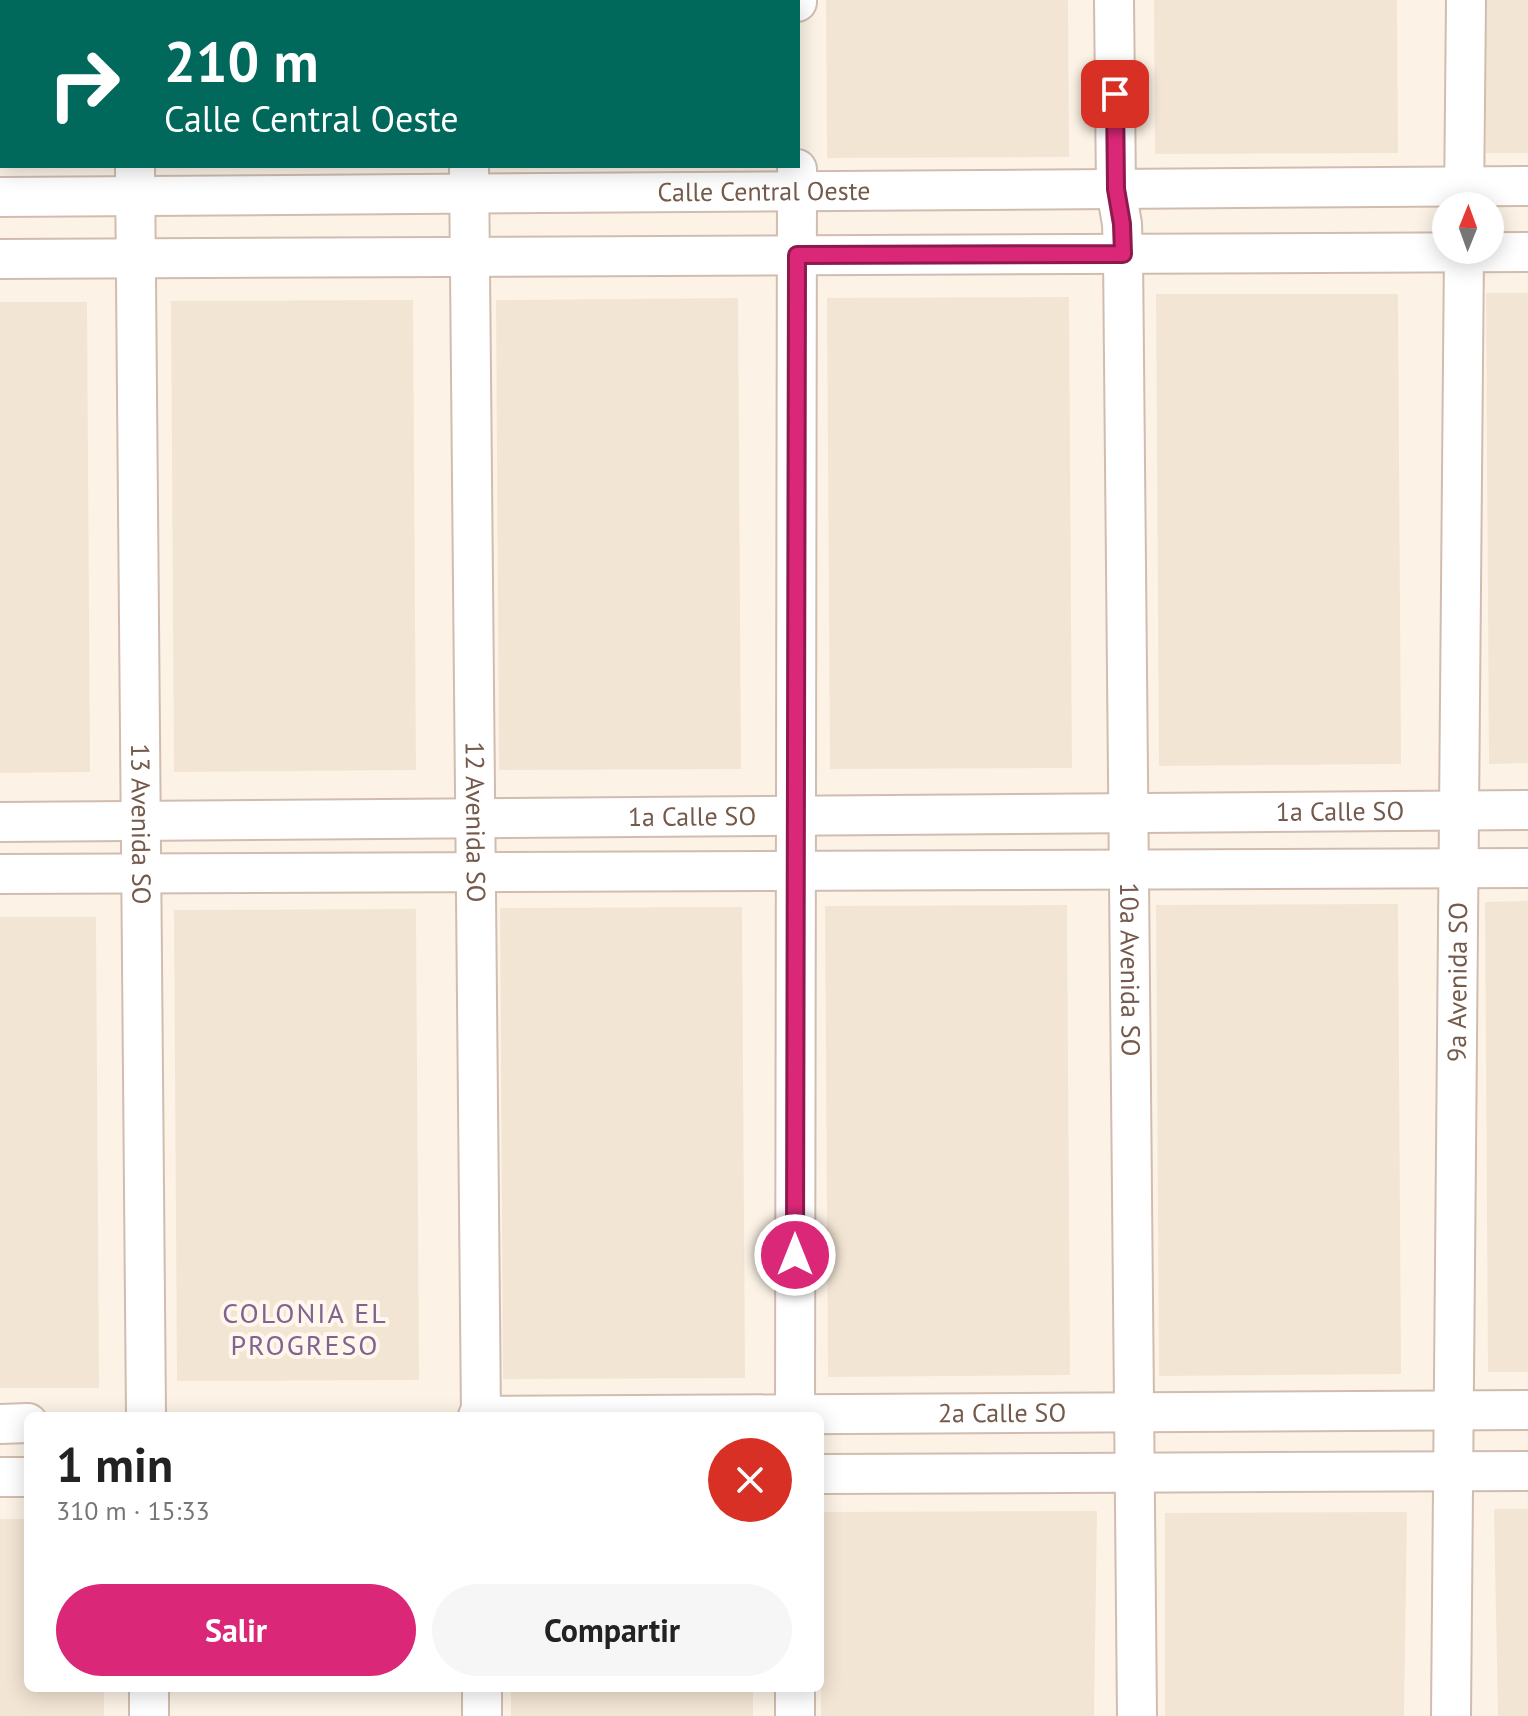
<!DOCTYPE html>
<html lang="es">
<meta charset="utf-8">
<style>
body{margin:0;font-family:"PT Sans",sans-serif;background:#f6f6f6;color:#222;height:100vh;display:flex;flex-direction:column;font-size:30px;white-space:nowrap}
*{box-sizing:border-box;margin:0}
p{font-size:26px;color:#767676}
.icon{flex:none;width:44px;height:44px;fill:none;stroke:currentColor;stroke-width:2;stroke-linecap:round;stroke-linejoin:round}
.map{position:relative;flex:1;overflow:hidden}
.panel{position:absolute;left:24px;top:1412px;width:800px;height:280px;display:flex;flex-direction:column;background:#fff;border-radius:12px;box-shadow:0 4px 20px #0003}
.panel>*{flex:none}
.guide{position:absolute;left:0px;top:0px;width:800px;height:168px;box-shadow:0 4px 20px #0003;background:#00695c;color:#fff;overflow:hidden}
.needle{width:52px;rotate:1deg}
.controls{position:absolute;left:1432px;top:192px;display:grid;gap:16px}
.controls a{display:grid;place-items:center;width:72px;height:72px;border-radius:50%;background:#fff;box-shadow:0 4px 20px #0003;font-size:40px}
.pin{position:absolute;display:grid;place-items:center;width:68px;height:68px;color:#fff;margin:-34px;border-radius:16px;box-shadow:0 4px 12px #0006}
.me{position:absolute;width:88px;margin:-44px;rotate:0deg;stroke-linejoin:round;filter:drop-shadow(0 0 6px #0008)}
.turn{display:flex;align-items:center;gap:28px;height:168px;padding:0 32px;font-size:36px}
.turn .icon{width:104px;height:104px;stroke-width:2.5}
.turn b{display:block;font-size:56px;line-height:68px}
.round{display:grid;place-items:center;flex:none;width:84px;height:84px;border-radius:42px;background:#f6f6f6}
.overview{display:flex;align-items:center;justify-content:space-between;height:136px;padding:0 32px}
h1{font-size:48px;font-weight:800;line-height:60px}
.button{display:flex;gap:16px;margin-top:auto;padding:16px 32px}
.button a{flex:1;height:92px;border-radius:48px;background:#db2777;color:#fff;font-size:32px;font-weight:800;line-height:92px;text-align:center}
.button a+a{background:#f6f6f6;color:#222}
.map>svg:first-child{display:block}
</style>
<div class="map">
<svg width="1528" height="1716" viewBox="0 0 1528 1716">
<rect width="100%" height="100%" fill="#fcf3e6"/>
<g fill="#f3e5d4">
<polygon points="0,0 86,0 2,2 2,162"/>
<rect x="170" y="0" width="242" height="2"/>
<rect x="495" y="0" width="242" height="2"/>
<polygon points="826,0 1068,0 1069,157 827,158"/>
<polygon points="1154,0 1397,0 1398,153 1155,154"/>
<polygon points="1485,0 1528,0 1528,153 1486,153"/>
<polygon points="1486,293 1528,293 1528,763 1489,764"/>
<polygon points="1156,294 1398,294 1401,764 1159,766"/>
<polygon points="1069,297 1072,768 830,769 827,298"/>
<polygon points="738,298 741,769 499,770 496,300"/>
<polygon points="413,300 416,770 174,772 171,301"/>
<polygon points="0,302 87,302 90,772 0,773"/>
<polygon points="1528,901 1528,1372 1488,1372 1485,902"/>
<polygon points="1398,904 1401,1374 1159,1376 1156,905"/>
<polygon points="1067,905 1070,1375 828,1377 825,906"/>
<polygon points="742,907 745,1378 503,1379 500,908"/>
<polygon points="416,909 419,1380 177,1381 174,910"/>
<polygon points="0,917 96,917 99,1388 0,1388"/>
<polygon points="1494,1509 1528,1509 1528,1716 1498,1716"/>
<polygon points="1097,1511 1094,1716 821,1716 822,1512"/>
<polygon points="1407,1512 1404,1716 1165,1716 1165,1513"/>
<polygon points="0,1519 28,1519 28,1688 104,1688 104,1716 0,1716"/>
<rect x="511" y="1688" width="242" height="28"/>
</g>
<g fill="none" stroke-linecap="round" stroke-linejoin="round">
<g stroke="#d0bdaf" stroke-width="42">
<g id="minor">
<polyline points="133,0 133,2"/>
<polyline points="467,0 467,2"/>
<path id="s1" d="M1114,0L1116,189L1122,224L1123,254L1137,1716"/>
<polyline points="797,2 797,0"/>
<path id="s2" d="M135,166L146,1416"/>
<path id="s3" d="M469,166L481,1416"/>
<path id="s4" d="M0,197L1528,186"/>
<polyline points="1464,206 1466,0"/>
<polyline points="0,259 1528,252"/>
<path id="s5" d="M0,822L1528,810"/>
<polyline points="0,874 1528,868"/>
<path id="s6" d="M478,1416L1528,1410"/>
<polyline points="795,1416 797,169"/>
<polyline points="0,1424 28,1423"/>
<polyline points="820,1474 1528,1471"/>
<polyline points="0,1477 28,1477"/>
<polyline points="149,1688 149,1716"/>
<polyline points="482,1688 482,1716"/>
<polyline points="795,1716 795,1688"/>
<path id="s7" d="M1451,1716L1464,250"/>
</g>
</g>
<use href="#minor" stroke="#fff" stroke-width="38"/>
</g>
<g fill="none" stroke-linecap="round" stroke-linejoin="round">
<g stroke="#8e194d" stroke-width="20">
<polyline id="route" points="795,1255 797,255 1123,254 1122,224 1116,189 1115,94"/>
</g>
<use href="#route" stroke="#db2777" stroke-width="14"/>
</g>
<g text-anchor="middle" stroke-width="8" stroke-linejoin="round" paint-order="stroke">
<g font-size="26" fill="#75594b" stroke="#fff7ec">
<text dy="9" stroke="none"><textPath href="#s4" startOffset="764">Calle Central Oeste</textPath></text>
<text dy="9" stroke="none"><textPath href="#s5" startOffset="1340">1a Calle SO</textPath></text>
<text dy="9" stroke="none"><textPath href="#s5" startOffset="692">1a Calle SO</textPath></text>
<text dy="9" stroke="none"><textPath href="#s3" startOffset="656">12 Avenida SO</textPath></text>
<text dy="9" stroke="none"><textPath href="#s2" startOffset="658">13 Avenida SO</textPath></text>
<text dy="9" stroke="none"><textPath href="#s1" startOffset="970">10a Avenida SO</textPath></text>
<text dy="9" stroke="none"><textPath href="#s7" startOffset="734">9a Avenida SO</textPath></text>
<text dy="9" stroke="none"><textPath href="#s6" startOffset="524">2a Calle SO</textPath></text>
</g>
<g font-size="28" letter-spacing="2" fill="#816391" stroke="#fff7ec">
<text x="305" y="1323">COLONIA EL<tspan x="305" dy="32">PROGRESO</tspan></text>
</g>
</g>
</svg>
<div class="controls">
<a><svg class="needle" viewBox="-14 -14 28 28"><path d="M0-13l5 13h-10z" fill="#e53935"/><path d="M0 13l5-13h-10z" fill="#767676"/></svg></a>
</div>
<div class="pin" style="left:1115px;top:94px;background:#d93025"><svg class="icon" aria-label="arrive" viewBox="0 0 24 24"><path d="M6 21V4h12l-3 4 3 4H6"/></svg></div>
<svg class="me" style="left:795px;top:1255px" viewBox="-20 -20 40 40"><circle r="17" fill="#db2777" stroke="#fff" stroke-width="3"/><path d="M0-11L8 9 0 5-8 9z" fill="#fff"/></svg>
<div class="guide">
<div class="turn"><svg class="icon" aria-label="right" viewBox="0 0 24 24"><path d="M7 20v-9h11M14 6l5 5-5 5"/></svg><div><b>210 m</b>Calle Central Oeste</div></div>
</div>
<section class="panel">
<div class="overview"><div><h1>1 min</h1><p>310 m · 15:33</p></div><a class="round" style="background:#d93025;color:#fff"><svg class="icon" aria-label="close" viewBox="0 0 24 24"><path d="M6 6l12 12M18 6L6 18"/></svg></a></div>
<div class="button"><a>Salir</a><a>Compartir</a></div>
</section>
</div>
